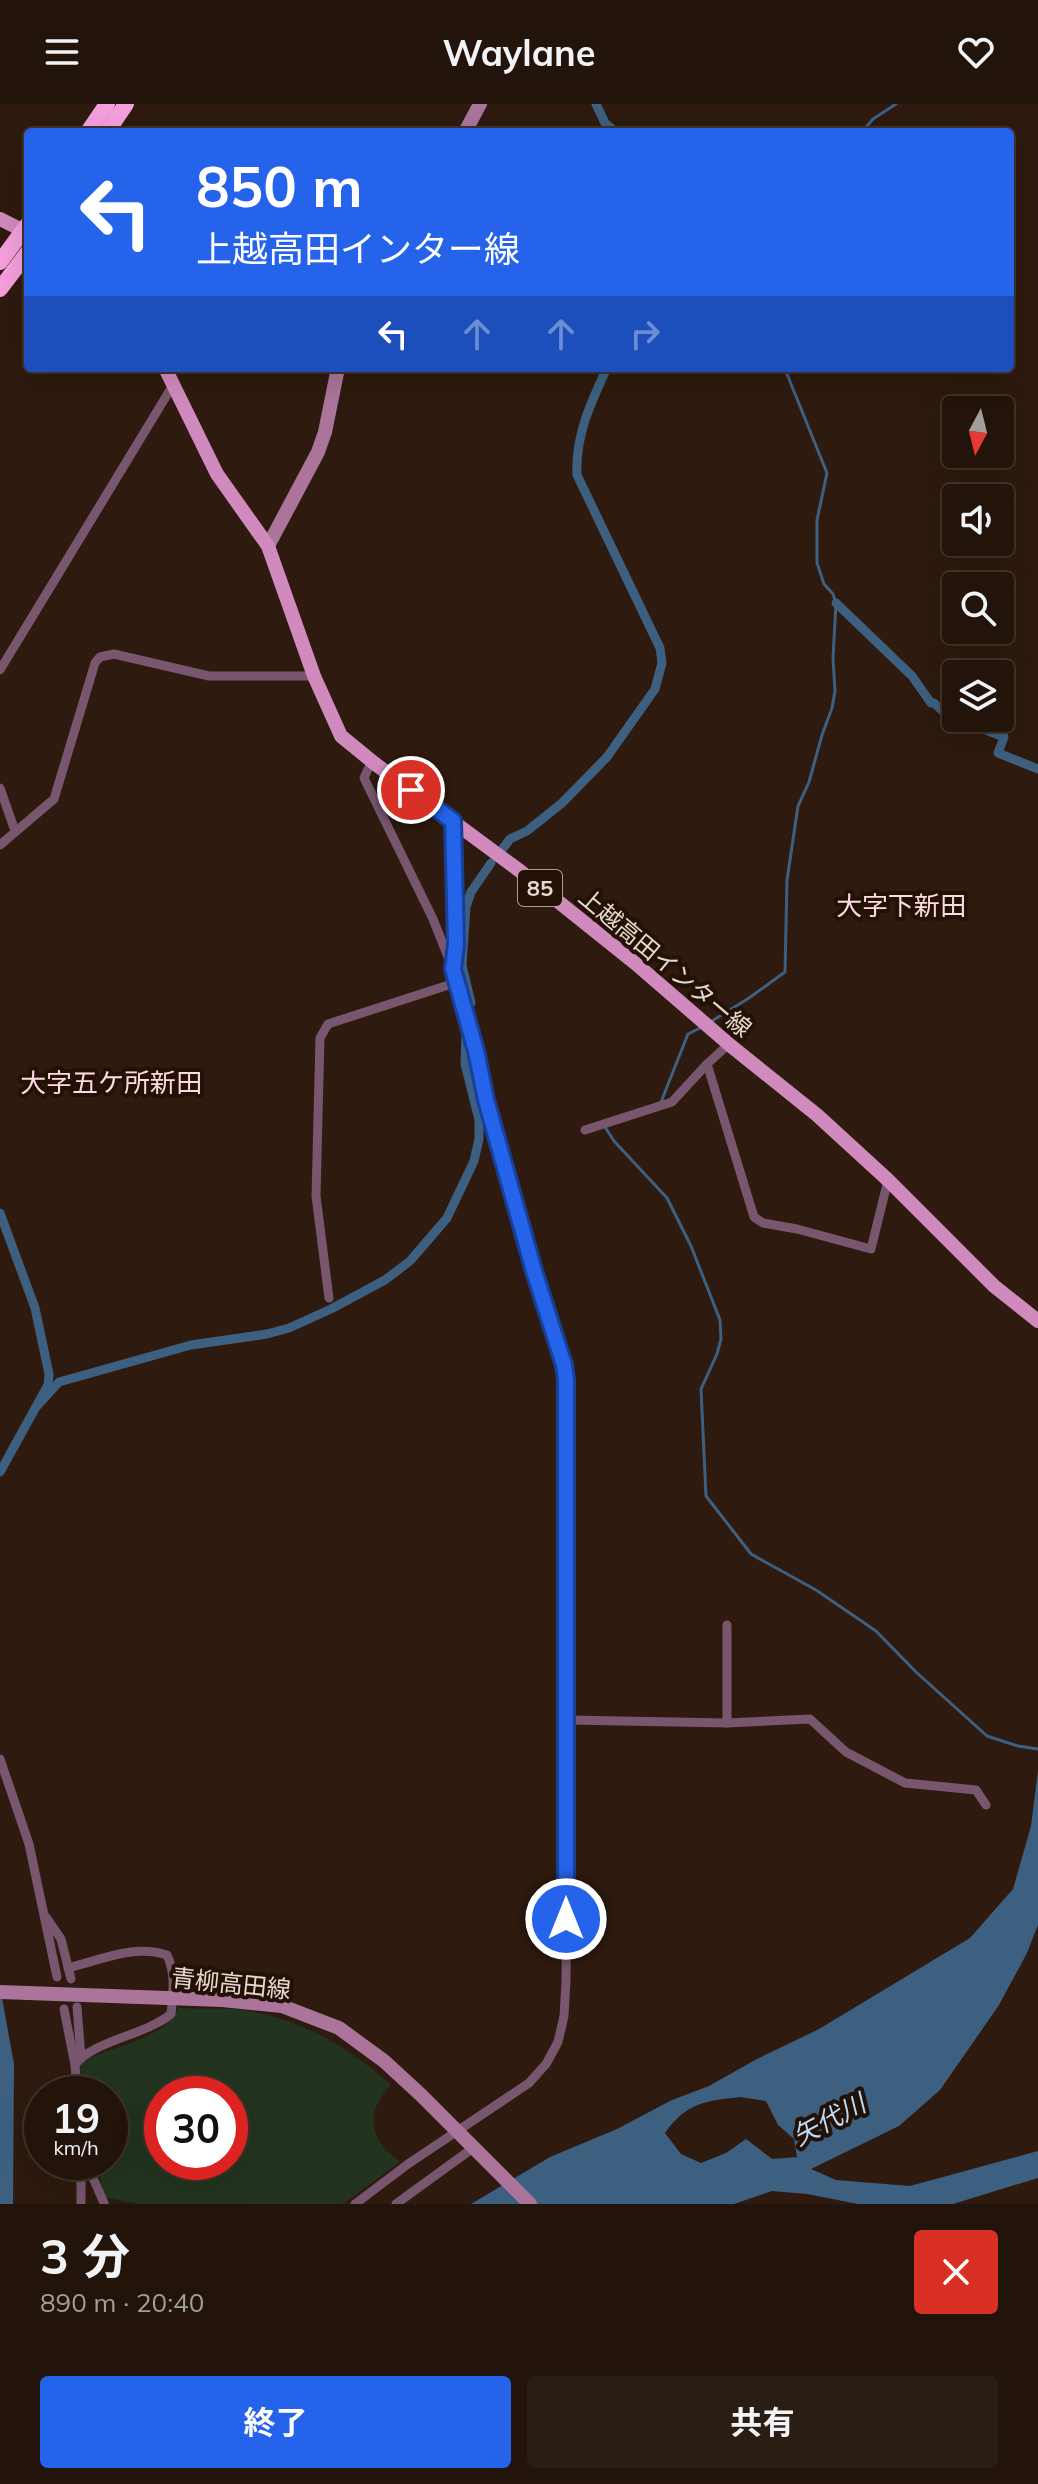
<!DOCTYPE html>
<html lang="ja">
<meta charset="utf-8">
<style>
body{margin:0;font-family:Mulish,"Noto Sans JP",sans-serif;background:#2a1d13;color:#f1f3f6;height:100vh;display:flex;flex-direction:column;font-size:30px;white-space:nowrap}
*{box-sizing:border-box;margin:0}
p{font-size:26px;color:#a29e9c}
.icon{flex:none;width:44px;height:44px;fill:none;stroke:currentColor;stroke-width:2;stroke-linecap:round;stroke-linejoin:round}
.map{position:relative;height:2100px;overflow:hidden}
.side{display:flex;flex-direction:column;background:#22140a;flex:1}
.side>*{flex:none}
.banner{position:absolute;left:24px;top:24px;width:990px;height:244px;border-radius:8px;box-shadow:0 8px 32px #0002,0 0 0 2px #3f332b;background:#2563eb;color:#fff;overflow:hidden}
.needle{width:52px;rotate:187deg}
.fabs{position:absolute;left:942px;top:292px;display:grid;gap:16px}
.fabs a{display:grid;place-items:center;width:72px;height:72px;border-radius:8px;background:#22140a;box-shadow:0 8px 32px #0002,0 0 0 2px #3f332b;font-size:40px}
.speed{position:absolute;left:24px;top:1972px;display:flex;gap:16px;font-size:40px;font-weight:700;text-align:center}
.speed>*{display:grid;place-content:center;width:104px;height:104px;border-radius:50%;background:#22140a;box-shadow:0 8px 32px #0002,0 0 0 2px #3f332b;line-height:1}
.speed small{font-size:20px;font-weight:400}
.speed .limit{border:12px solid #d22;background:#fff;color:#111}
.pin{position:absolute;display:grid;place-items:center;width:68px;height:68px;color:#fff;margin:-34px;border:4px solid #fff;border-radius:50%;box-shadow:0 2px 8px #0007}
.me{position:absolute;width:88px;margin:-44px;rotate:0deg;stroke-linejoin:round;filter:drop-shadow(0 0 6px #0008)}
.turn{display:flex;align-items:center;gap:28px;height:168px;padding:0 40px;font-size:36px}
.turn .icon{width:104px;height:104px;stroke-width:2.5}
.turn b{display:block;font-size:56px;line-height:68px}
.lanes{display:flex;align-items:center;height:76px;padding:0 40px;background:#0003;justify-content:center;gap:40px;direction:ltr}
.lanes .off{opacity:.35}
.round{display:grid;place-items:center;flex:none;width:84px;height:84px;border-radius:8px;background:#2a1d13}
.summary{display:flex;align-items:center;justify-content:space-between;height:136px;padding:0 40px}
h1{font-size:48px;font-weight:700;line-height:60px}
.button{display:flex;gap:16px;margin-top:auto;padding:16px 40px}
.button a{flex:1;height:92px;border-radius:8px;background:#2563eb;color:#fff;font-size:32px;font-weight:700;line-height:92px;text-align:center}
.button a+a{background:#2a1d13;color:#f1f3f6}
header{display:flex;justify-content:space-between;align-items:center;height:104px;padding:0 40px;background:#22140a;font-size:36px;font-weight:700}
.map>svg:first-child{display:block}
</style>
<header><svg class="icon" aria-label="menu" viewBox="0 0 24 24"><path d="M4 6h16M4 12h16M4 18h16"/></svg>Waylane<svg class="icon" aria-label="heart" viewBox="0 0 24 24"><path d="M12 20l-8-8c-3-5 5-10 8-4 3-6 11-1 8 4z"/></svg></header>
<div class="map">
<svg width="1038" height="2100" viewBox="0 0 1038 2100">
<rect width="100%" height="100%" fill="#2e1a0e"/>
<path fill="#22341f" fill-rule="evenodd" d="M178,1904C197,1905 217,1904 235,1905C296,1912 347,1941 391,1981C364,2009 369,2036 400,2058L343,2100H140L108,2094C98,2085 101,2071 100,2058H110V1990H82L80,1962L84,1957L95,1952C119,1942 171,1930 178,1904ZM162,1990H230V2058H162Z"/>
<g fill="#3d6081" fill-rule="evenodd">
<path d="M1038,1666V1821L1027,1849L999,1901L940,1986L899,2022L811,2065L836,2076L910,2082L1038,2047V2074L953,2100H858L807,2090L772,2087L734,2100H471L550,2053L617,2025L672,1996L709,1982L755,1956L819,1925L970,1834L1013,1785L1031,1722ZM740,1993L766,1997L778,2021L794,2035L797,2053L772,2055L746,2035L726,2049L701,2059L681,2050L665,2029C686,1999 705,1997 740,1993Z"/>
<polygon points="0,1883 14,1960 13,2100 0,2100"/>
</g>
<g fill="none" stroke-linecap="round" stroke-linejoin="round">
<g stroke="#3d6081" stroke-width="3">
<polyline points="862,28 873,15 896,0"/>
<polyline points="712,917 749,894 785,868 787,776 798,702 809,678 822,631 832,604 835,587 833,554 836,499 833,490 824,480 817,459 817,416 827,369 787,270 782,264"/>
<polyline points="661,998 688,930 702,923"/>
<polyline points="605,1023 614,1037 667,1094 691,1142 720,1216 721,1235 717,1250 701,1285 706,1392 751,1450 816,1486 876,1527 916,1568 987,1632 1018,1642 1038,1645"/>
</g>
<g stroke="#3d6081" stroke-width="9">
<polyline points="596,0 605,19 616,28"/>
<polyline points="836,499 912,572 931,599 934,599 947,611 1004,633 998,649 1038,665"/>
<path d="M501,747L510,735L527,727L562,699L607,653L655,585L662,559L660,544L577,371C575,332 591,298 607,264"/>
<polyline points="471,899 462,861 466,803 471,788 491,759"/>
<polyline points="0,1109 35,1204 49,1270 48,1281 0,1368"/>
<polyline points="37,1302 59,1278 191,1241 267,1230 289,1224 331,1205 385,1176 410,1157 447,1114 474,1057 479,1035 479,1016 465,960 466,926"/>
</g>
<g stroke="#78566e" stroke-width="9">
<polyline points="0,566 173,281"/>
<polyline points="0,684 15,727"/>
<polyline points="0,741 54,695 95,559 100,553 114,550 209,572 314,572"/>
<polyline points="453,861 456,840 453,717"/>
<polyline points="707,960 754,1113 763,1119 797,1125 871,1145 888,1076"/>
<polyline points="585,1026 672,998 707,960 729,940"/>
<polyline points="329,1194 316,1092 320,934 328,920 458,878 433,815 364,674 368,665 374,659"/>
<polyline points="568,1616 727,1619 810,1615 846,1648 905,1679 976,1686 986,1701"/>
<polyline points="727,1619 727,1521"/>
<polyline points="0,1655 29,1740 57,1873"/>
<polyline points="46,1813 61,1835 71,1875"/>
<path d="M68,1864C101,1856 134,1840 167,1851C176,1869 173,1890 171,1910C146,1931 92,1937 75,1961"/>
<polyline points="77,1903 81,1953"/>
<polyline points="64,1905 75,1961 77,1990"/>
<polyline points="81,2058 81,2100"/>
<polyline points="92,2058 93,2074 104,2099"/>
<polyline points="355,2100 408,2060 529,1979 546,1960 558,1938 564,1912 566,1878 568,1616 564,1261"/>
<polyline points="396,2100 473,2044"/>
</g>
<g stroke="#aa749b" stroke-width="14">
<polyline points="465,28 480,0"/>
<polyline points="268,442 318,348 325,328 338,264"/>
<polyline points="458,878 486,996 534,1167 564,1261"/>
<polyline points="0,1888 222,1896 282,1902 339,1924 384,1957 421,1991 530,2100"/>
</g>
<g stroke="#d18abd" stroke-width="14">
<polyline points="0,115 28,129"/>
<polyline points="165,264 217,370 268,442 314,572 341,632 374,659 520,767 635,859 731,942 817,1011 888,1076 994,1182 1038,1217"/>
</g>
<g stroke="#f59fdd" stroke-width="16">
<polyline points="88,28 107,0"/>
<polyline points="107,28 126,0"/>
<polyline points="0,158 28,120"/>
<polyline points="0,185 28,148"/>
</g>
</g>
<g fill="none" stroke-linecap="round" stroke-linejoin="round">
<g stroke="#184099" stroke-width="20">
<polyline id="route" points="411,686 453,717 456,840 453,865 476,947 486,996 534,1167 564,1261 566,1276 566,1815"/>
</g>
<use href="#route" stroke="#2563eb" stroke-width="14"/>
</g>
<g text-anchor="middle" stroke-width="8" stroke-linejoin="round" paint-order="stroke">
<rect fill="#241105" stroke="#ac9c93" stroke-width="2" x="518" y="766" width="44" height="36" rx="6"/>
<g font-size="22" font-weight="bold" fill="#e6d8d0">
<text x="540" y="792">85</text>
</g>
<g font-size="24" fill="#e6d8d0" stroke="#241105">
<text transform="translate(665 859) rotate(40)" y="8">上越高田インター線</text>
<text transform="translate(231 1880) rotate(6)" y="8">青柳高田線</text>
</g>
<g font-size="26" fill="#fddae1" stroke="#241105">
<text x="901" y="811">大字下新田</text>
<text x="111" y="988">大字五ケ所新田</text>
</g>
<g font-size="26" font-style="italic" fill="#badbfd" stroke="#241105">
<text transform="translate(829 2016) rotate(-28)" y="9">矢代川</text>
</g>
</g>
</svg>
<div class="fabs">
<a><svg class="needle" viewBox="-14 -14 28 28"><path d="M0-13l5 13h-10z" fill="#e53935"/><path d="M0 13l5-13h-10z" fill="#a29e9c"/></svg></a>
<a><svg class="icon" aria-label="sound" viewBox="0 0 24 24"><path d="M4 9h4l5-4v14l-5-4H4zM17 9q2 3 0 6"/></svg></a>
<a><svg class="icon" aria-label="search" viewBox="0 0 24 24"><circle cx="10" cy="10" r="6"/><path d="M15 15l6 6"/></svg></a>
<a><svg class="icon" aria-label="layers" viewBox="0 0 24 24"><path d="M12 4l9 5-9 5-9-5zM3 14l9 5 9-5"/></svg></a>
</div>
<div class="speed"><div>19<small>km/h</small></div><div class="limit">30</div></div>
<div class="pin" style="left:411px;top:686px;background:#d93025"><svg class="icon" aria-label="arrive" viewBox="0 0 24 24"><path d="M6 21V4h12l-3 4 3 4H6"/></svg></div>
<svg class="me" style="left:566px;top:1815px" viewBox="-20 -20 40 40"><circle r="17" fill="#2563eb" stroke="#fff" stroke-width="3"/><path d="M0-11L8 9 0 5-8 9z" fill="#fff"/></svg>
<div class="banner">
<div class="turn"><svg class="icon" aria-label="left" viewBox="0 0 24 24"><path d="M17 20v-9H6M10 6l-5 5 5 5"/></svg><div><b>850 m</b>上越高田インター線</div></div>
<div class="lanes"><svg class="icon" aria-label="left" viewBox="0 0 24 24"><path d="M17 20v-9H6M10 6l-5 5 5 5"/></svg><svg class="icon off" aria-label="ahead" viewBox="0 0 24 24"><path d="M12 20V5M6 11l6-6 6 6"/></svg><svg class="icon off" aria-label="ahead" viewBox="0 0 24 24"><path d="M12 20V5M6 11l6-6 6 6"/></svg><svg class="icon off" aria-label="right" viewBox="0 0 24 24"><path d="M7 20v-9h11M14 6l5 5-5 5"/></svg></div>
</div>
</div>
<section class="side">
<div class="summary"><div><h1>3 分</h1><p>890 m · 20:40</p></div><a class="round" style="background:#d93025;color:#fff"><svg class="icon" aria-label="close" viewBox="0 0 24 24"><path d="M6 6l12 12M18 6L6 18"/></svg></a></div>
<div class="button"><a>終了</a><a>共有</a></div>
</section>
